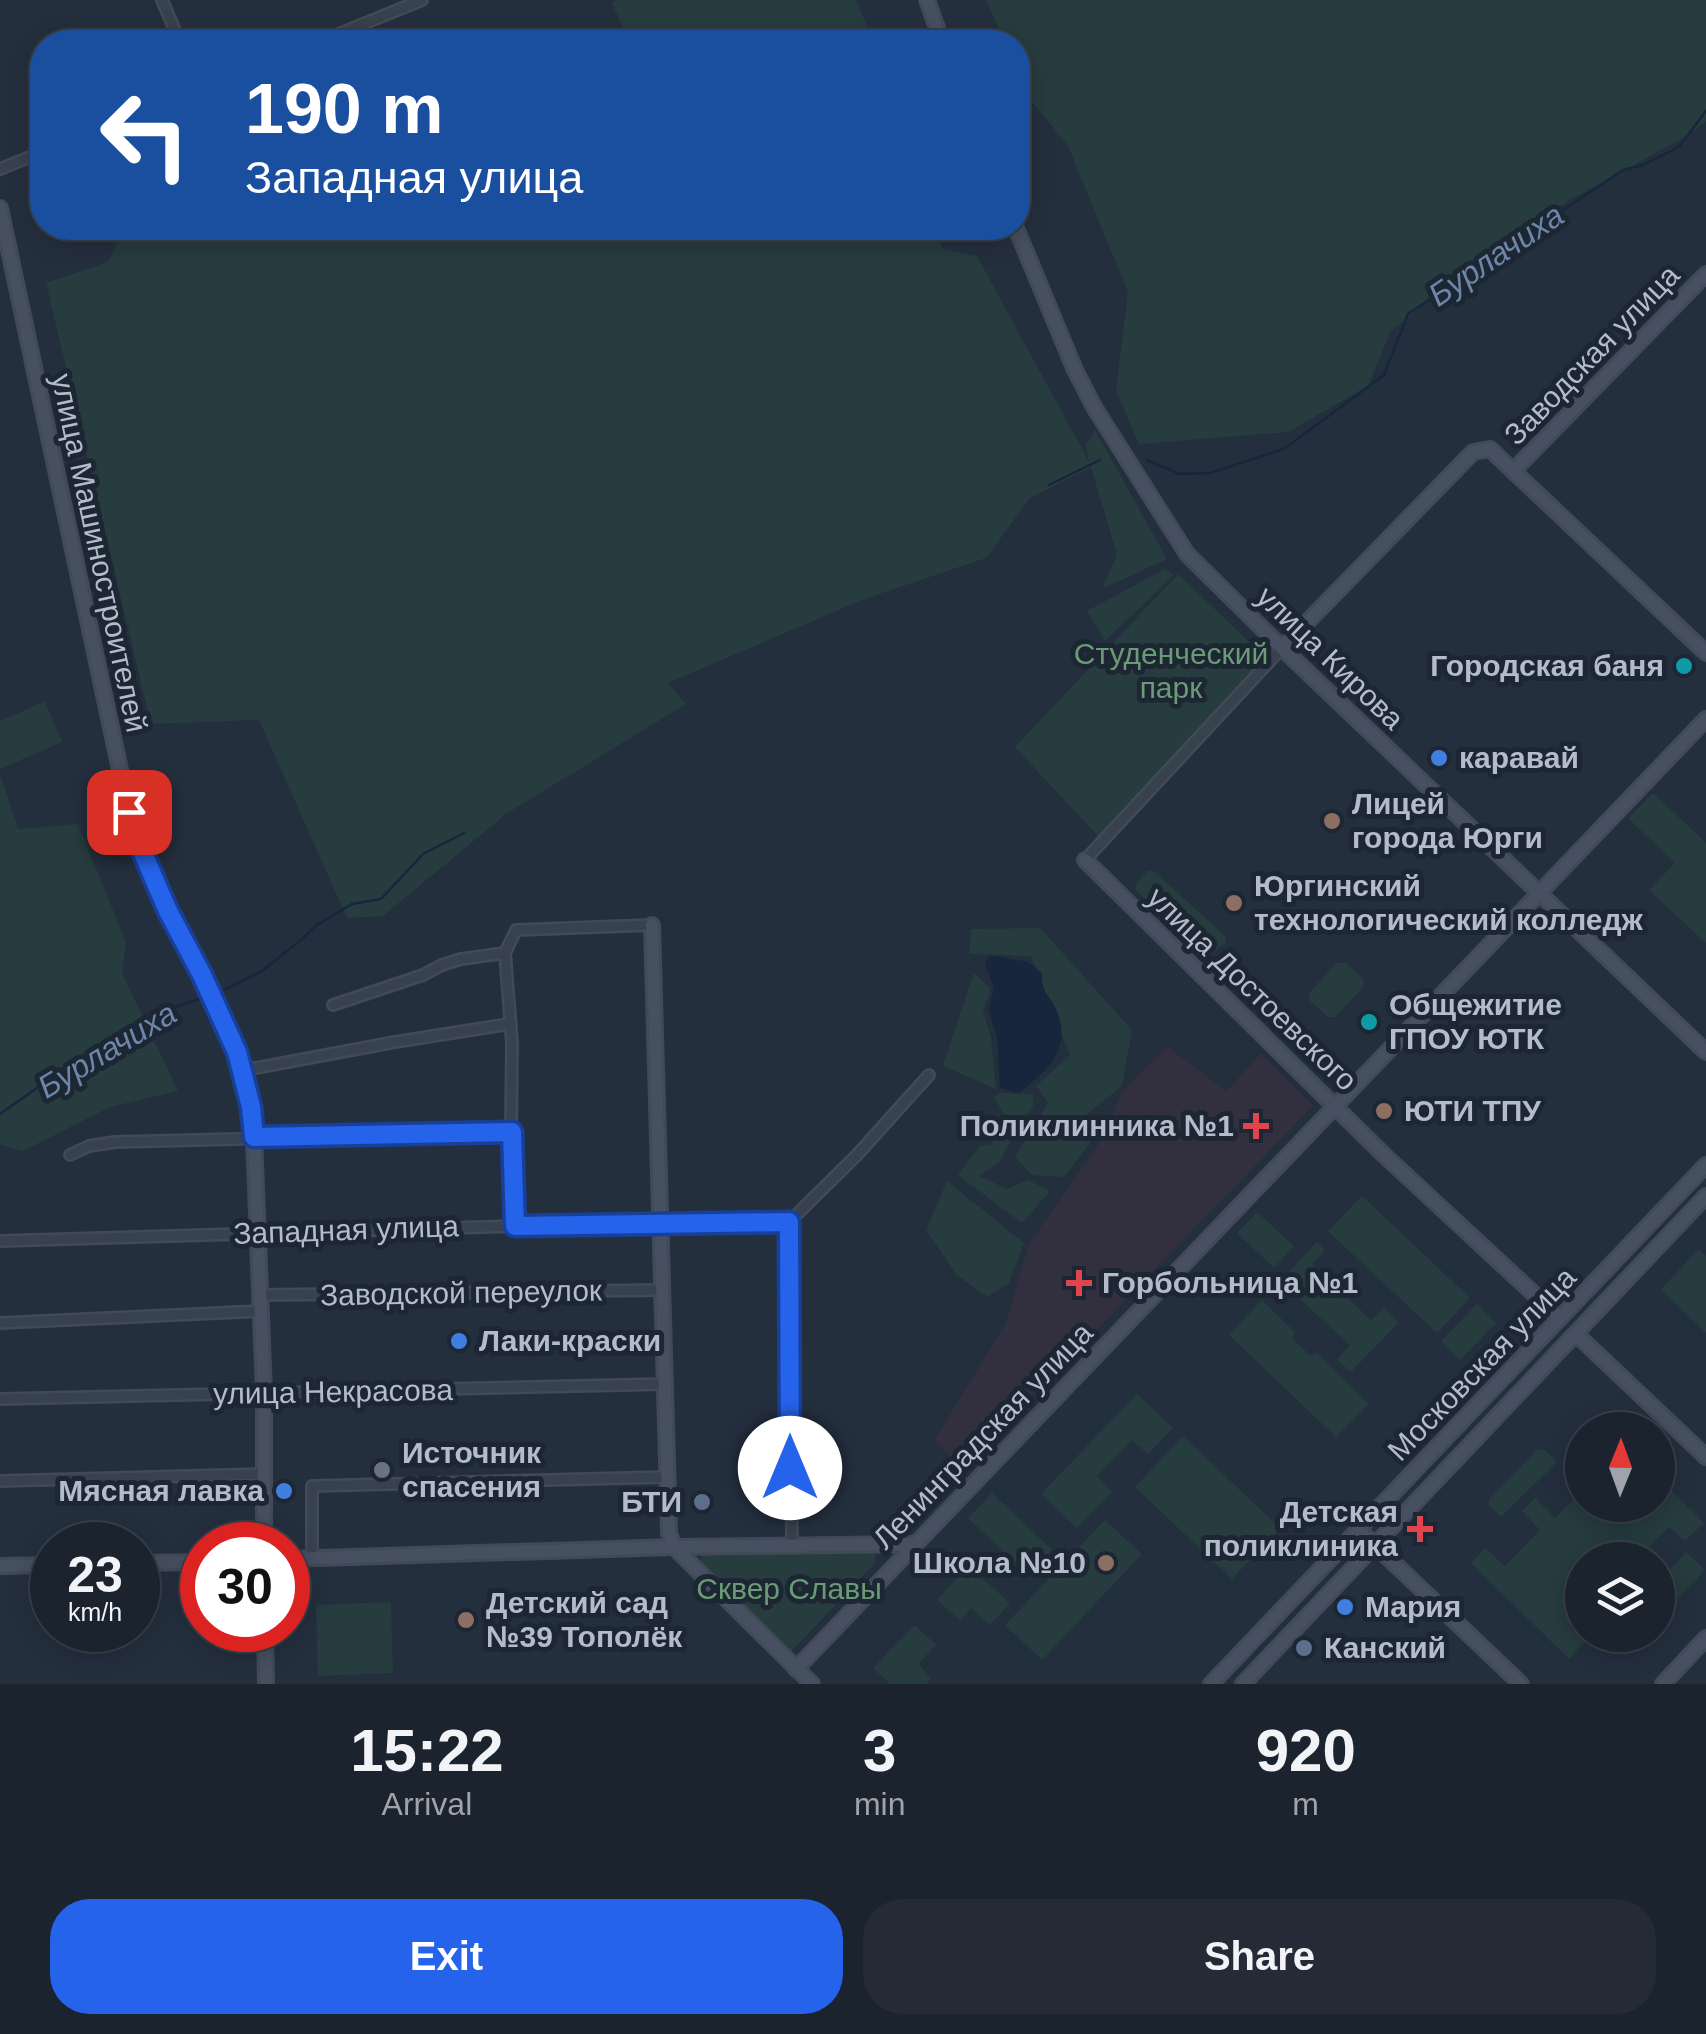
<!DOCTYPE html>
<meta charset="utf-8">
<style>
body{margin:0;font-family:Helvetica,sans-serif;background:#242b36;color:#f1f3f6;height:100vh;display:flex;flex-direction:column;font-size:38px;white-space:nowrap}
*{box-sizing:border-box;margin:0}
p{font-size:32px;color:#a0a4aa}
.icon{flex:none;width:55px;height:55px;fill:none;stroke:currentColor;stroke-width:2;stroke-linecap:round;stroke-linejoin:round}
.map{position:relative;height:1684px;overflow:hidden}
.drawer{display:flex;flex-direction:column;background:#1b232e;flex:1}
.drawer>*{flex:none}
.top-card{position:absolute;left:30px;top:30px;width:1000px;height:210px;border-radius:40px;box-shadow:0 5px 25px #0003,0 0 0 2px #39404a;background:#1a4fa0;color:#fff;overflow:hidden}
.needle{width:65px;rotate:1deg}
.buttons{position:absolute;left:1565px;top:1412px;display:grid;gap:20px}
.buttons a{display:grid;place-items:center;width:110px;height:110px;border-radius:50%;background:#1b232e;box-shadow:0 5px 25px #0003,0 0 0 2px #39404a;font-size:50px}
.speed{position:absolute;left:30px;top:1522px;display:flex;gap:20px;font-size:50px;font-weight:700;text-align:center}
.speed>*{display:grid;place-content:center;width:130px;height:130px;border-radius:50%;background:#1b232e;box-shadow:0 5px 25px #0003,0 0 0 2px #39404a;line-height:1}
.speed small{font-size:25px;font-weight:400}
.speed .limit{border:15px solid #d22;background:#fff;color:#111}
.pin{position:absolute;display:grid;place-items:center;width:85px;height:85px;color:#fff;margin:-42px;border-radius:20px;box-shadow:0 5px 15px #0006}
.me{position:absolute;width:110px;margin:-55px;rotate:0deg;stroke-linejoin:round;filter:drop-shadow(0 0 8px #0008)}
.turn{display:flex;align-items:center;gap:35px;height:210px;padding:0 50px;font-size:45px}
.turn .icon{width:130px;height:130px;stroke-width:2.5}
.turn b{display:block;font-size:70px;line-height:85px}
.eta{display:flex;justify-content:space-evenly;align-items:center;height:170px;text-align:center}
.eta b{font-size:60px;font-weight:600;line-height:70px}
.button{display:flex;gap:20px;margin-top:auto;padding:20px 50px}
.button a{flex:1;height:115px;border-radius:40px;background:#2563eb;color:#fff;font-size:40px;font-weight:600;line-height:115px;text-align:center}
.button a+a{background:#242b36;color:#f1f3f6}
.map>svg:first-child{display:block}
</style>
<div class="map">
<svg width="1706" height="1684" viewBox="0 0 1706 1684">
<rect width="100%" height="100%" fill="#242f3e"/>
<polygon fill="#32303f" points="1168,1047 1226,1091 1261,1054 1313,1106 960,1470 935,1439 1006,1323 1029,1244 1104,1137 1122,1092"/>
<g fill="#263c3f">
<polygon points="620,0 856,0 874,42 628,42 612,2"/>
<polygon points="986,0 1706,0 1706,121 1690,134 1568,201 1454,280 1391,331 1368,386 1288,432 1139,444 1116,390 1128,292 1068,146 1025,93 1018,76 1018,42 1004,42"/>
<polygon points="125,228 933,228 943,249 977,256 1089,462 1086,444 1095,430 1167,559 1102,589 1117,555 1091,467 1030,498 986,558 867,598 668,683 686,704 506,814 383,916 347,918 259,720 151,724 46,283 108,262"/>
<polygon points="1165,569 1174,575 1105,641 1087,611"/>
<polygon points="1178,574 1267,659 1098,836 1015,747"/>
<polygon points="45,701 62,742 0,769 0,721"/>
<polygon points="0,774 18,829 78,824 126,942 122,973 178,1091 110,1107 23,1151 0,1145"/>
<polygon points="1653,793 1706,843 1706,943 1649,890 1675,863 1628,818"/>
<polygon points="1148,871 1154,871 1226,937 1225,943 1212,954 1205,953 1136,890 1136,883"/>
<polygon points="1040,928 1132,1030 1122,1086 1087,1114 1090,1143 1064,1177 1032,1175 1015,1157 1048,1103 1036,1086 1070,1055 1031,956 969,954 971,929"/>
<polygon points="1337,963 1346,963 1363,979 1364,986 1335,1017 1328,1017 1310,1001 1309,993"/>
<polygon points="974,973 991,989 983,1010 991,1038 996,1089 943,1066"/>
<polygon points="1000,1093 1033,1094 1033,1108 1022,1119 1000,1161 979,1176 1007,1189 1028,1180 1050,1191 1022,1223 958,1175 980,1146 992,1144 1005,1115 994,1098"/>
<polygon points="947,1181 1024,1243 1009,1283 987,1297 957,1275 926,1230"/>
<polygon points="1362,1196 1470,1298 1437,1333 1328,1231"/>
<polygon points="1257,1212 1294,1246 1274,1268 1237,1233"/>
<polygon points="1317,1242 1325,1250 1312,1264 1371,1320 1384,1308 1399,1322 1351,1372 1337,1360 1350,1345 1289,1289 1277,1302 1268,1294"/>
<polygon points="1699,1249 1706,1256 1706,1333 1661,1289"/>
<polygon points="1262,1300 1295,1332 1292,1338 1311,1356 1317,1353 1369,1404 1336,1437 1229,1335"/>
<polygon points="1477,1304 1496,1323 1460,1360 1441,1341"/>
<polygon points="1137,1394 1173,1428 1148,1454 1132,1440 1097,1476 1112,1492 1077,1528 1041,1494"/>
<polygon points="1183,1436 1280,1528 1232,1579 1135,1487"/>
<polygon points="1544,1449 1557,1462 1501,1517 1489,1505 1489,1499 1537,1450"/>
<polygon points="1658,1477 1704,1523 1685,1541 1669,1527 1636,1560 1582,1560 1582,1615 1570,1627 1585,1642 1569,1659 1471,1563 1485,1548 1505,1566 1540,1530 1522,1511 1535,1498 1555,1518 1582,1491 1582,1505 1658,1505"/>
<polygon points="992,1493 1052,1550 1028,1575 968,1518"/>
<polygon points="1105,1520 1142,1554 1042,1660 1005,1625"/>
<polygon points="871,1548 876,1556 875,1563 790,1653 704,1571 700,1555 704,1550"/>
<polygon points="1686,1552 1705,1570 1658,1619 1658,1582"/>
<polygon points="968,1566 1010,1603 990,1625 971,1608 960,1620 937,1600"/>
<polygon points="391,1602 393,1673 318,1676 316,1605"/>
<polygon points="915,1625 936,1645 918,1664 931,1678 926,1684 890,1684 873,1668"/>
</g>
<path fill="#17263c" d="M990,955L1028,962L1042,973C1041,993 1050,995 1057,1011C1072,1050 1047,1071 1019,1093L1000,1088L997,1037L988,1010L994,989L985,964Z"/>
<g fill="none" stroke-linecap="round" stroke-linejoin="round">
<g stroke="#17263c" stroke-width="2.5">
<polyline points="1147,460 1180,474 1210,473 1284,449 1384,375 1408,314 1623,170 1643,165 1679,147 1706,111"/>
<polyline points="1049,485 1100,460"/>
<polyline points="218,993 262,971 301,940 317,925 352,904 381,899 423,854 464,833"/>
<polyline points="0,1114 77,1060 128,1034 163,1011 206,997"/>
</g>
<g stroke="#414a57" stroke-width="14">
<g id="street">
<polyline points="162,0 180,42"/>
<polyline points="319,42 422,0"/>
<polyline points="0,169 42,152"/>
<polyline points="1085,860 1282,648"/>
<polyline points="333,1005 423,975 442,965 461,959 505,953"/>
<polyline points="244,1072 250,1069 395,1042 509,1024"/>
<polyline points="70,1155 89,1146 115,1142 511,1132"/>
<polyline points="789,1222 792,1545"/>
<polyline points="515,1226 511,1132 512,1043 505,953 516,930 652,925"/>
<polyline points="0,1241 515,1226 789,1222 857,1155 929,1075"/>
<polyline points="260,1295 663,1290"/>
<polyline points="0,1323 260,1311"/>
<polyline points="0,1399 666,1384"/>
<polyline points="0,1481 263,1474"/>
<polyline points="312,1559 312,1486 667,1477"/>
</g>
</g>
<g stroke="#414a57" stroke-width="18">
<g id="secondary">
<polyline points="927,0 942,42"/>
<polyline points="0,208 129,812 139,843 168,911 202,975 237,1052 251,1107 254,1137 264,1393 264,1545"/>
<polyline points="1016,228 1075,370 1094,407 1187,554 1282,648 1706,1052"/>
<polyline points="1513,471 1706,274"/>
<polyline points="1282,648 1473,452 1490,449 1706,653"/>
<polyline points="1085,860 1384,1155 1560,1318"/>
<polyline points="652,925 669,1533 674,1547 812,1684"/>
<polyline points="1576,1334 1706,1457"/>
<polyline points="1358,1529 1521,1684"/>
<polyline points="288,1559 674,1547 914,1544"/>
<polyline points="138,1563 202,1562"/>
<polyline points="0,1566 52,1565"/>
<polyline points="265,1630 266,1684"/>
<polyline points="796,1669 1706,719"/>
<polyline points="1211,1684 1706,1165"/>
<polyline points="1243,1684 1706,1196"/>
<polyline points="1663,1684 1706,1638"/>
</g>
</g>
<use href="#street" stroke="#38414e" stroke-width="9"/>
<use href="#secondary" stroke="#465061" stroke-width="12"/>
</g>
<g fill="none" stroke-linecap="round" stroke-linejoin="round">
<g stroke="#184099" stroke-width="25">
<polyline id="route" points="129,812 139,844 168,911 202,975 237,1052 251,1107 254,1137 512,1132 515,1226 789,1222 790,1468"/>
</g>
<use href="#route" stroke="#2563eb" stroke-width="18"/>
</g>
<g fill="#0f9aa8" stroke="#1d2633" stroke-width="4">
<circle cx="1684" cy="666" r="10"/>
<circle cx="1369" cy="1022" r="10"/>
</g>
<g fill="#3f7fe0" stroke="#1d2633" stroke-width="4">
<circle cx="1439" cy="758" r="10"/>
<circle cx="459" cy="1341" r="10"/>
<circle cx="284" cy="1491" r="10"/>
<circle cx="1345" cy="1607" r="10"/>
</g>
<g fill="#8d6e63" stroke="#1d2633" stroke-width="4">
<circle cx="1332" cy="821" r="10"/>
<circle cx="1234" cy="903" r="10"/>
<circle cx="1384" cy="1111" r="10"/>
<circle cx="1106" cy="1563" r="10"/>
<circle cx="466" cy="1620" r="10"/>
</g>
<g fill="#e0444e" stroke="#1d2633" stroke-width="4">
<path d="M1251 1111h10v10h10v10h-10v10h-10v-10h-10v-10h10z"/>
<path d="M1074 1268h10v10h10v10h-10v10h-10v-10h-10v-10h10z"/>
<path d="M1415 1514h10v10h10v10h-10v10h-10v-10h-10v-10h10z"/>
</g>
<circle fill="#6b7280" stroke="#1d2633" stroke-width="4" cx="382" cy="1470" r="10"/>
<g fill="#5c6f8a" stroke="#1d2633" stroke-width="4">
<circle cx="702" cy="1502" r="10"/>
<circle cx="1304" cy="1648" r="10"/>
</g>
<g text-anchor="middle" stroke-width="10" stroke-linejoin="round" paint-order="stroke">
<g font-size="30" fill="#b4bcc9" stroke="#1d2633">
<text transform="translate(1592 355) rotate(-46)" y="10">Заводская улица</text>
<text transform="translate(99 553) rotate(78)" y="10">улица Машиностроителей</text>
<text transform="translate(1330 658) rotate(44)" y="10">улица Кирова</text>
<text transform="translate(1252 989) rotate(44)" y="10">улица Достоевского</text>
<text transform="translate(346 1230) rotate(-2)" y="10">Западная улица</text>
<text transform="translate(461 1293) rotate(-1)" y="10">Заводской переулок</text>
<text transform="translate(1482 1364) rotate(-46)" y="10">Московская улица</text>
<text transform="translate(333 1392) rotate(-1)" y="10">улица Некрасова</text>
<text transform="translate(983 1436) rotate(-46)" y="10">Ленинградская улица</text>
</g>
<g font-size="30" fill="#6b9a76" stroke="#1d2633">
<text x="1171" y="664">Студенческий<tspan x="1171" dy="34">парк</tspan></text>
<text x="789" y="1599">Сквер Славы</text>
</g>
<g font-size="30" font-weight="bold" fill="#b4bcc9" stroke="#1d2633" text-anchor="start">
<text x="1664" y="676" text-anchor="end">Городская баня</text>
<text x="1459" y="768">каравай</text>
<text x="1352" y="814">Лицей<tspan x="1352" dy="34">города Юрги</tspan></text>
<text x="1254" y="896">Юргинский<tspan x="1254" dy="34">технологический колледж</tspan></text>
<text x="1389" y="1015">Общежитие<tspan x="1389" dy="34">ГПОУ ЮТК</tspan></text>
<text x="1404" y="1121">ЮТИ ТПУ</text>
<text x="1234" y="1136" text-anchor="end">Поликлинника №1</text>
<text x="1102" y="1293">Горбольница №1</text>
<text x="479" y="1351">Лаки-краски</text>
<text x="402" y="1463">Источник<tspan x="402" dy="34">спасения</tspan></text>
<text x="264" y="1501" text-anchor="end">Мясная лавка</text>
<text x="682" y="1512" text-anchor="end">БТИ</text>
<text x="1398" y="1522" text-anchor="end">Детская<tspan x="1398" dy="34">поликлиника</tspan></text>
<text x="1086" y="1573" text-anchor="end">Школа №10</text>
<text x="486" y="1613">Детский сад<tspan x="486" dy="34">№39 Тополёк</tspan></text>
<text x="1365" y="1617">Мария</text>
<text x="1324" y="1658">Канский</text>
</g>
<g font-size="32" font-style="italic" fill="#6d86a8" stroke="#1d2633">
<text transform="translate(1496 255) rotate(-34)" y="11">Бурлачиха</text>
<text transform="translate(107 1050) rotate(-31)" y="11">Бурлачиха</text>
</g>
</g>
</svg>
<div class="buttons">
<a><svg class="needle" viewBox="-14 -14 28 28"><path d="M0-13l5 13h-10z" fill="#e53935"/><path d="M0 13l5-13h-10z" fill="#a0a4aa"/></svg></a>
<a><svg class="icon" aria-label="layers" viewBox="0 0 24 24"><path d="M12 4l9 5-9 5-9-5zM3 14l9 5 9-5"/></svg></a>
</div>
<div class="speed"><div>23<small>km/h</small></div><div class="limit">30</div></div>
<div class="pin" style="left:129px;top:812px;background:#d93025"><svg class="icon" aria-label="arrive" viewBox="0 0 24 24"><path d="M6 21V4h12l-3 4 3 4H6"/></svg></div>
<svg class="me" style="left:790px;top:1468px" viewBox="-20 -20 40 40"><circle r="19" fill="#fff"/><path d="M0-13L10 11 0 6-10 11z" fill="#2563eb"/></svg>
<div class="top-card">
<div class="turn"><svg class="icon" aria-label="left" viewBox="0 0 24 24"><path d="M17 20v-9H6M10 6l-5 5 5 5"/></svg><div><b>190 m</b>Западная улица</div></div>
</div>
</div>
<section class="drawer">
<div class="eta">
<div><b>15:22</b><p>Arrival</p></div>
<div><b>3</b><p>min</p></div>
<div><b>920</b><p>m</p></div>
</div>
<div class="button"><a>Exit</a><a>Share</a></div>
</section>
